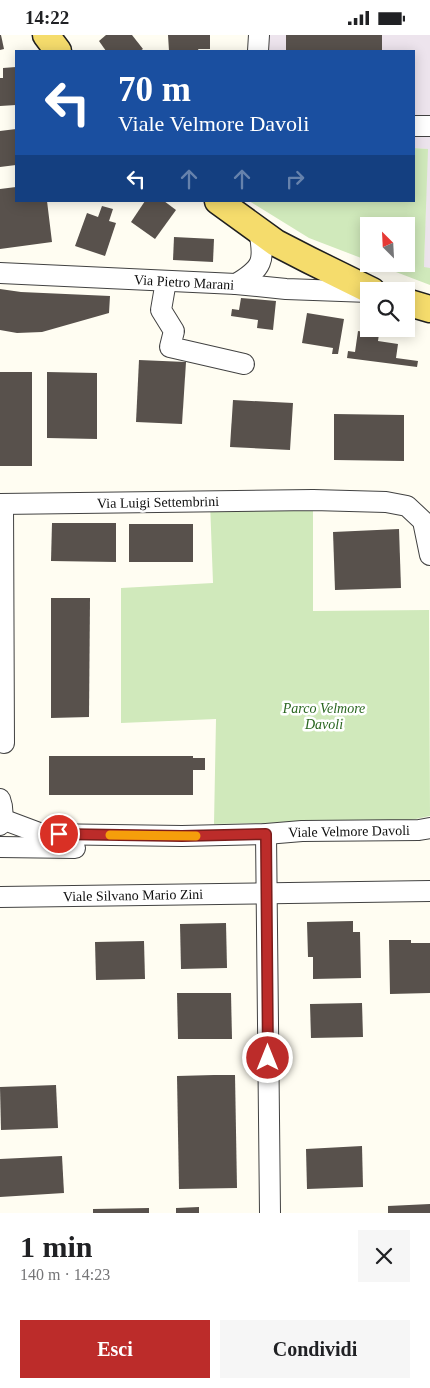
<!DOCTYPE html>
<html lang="it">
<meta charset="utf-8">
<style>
body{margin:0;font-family:Georgia,serif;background:#f6f6f6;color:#202124;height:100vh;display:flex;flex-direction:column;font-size:19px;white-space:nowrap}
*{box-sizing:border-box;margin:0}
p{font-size:16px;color:#757577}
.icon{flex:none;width:28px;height:28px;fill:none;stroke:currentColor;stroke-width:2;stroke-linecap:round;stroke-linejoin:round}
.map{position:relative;height:1178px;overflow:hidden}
.details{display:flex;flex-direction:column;background:#fff;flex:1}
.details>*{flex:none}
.banner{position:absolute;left:15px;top:15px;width:400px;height:152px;border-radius:0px;box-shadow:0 2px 12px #0003;background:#1a4fa0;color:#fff;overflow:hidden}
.needle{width:32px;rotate:336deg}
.tools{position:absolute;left:360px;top:182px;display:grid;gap:10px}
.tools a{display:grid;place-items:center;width:55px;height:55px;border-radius:0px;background:#fff;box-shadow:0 2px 12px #0003;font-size:25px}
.pin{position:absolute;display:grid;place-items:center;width:42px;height:42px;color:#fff;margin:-21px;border:2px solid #fff;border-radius:50%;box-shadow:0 1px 5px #0007}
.me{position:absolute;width:55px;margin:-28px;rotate:0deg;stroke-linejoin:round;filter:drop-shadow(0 0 4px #0008)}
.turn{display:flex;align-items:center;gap:18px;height:105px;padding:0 20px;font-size:22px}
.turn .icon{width:65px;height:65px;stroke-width:2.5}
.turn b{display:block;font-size:35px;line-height:42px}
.lanes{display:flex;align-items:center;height:48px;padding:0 20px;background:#0003;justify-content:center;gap:25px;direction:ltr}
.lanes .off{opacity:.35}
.round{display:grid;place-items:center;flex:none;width:52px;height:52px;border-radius:0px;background:#f6f6f6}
.overview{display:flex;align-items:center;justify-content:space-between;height:85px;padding:0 20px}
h1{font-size:30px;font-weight:800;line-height:38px}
.primary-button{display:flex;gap:10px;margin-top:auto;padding:10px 20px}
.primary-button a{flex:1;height:58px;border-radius:0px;background:#bc2c2a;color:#fff;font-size:20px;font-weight:800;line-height:58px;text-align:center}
.primary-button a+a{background:#f6f6f6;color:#202124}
.status{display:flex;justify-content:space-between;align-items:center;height:35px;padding:0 25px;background:#fff;direction:ltr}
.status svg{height:14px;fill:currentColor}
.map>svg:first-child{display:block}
</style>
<div class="status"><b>14:22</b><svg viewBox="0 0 49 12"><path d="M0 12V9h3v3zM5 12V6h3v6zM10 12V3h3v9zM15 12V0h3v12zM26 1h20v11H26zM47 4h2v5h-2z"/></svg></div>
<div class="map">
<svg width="430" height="1178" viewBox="0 0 430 1178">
<rect width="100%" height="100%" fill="#fffdf2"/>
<polygon fill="#ede4ed" points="259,0 430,0 430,233 424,233 427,114 414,113 414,16 258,16"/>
<g fill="#d0e9bb">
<polygon points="414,113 428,114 424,232 430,233 430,250 375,229 406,229 406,191 369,191 369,226 309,203 249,166 414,166"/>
<polygon points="313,465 313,576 429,575 430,781 411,785 377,786 214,789 216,684 121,688 121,553 213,548 210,467"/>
</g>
<g fill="#58514c">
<polygon points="0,0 1,0 4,14 0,15"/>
<polygon points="106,0 132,0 143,14 140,16 106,16 99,6"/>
<polygon points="168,0 210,0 210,14 198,14 199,16 169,16"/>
<rect x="286" y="0" width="96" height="16"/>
<polygon points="16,32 16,70 0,71 0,43 3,43 3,33"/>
<polygon points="16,94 16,130 0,132 0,96"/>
<polygon points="16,152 16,166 47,166 52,207 0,214 0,154"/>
<polygon points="145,166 164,166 176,175 155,204 131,187"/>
<polygon points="102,171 113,174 109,186 116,188 105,221 75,211 87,178 98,182"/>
<polygon points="174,202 214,204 213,227 173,225"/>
<polygon points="0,254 21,257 110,261 109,278 42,297 17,298 0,295"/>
<polygon points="241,263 276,266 273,295 257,293 258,285 231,281 232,274 239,275"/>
<polygon points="307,278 344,284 338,319 332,319 333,313 302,308"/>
<polygon points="358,296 379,299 378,306 398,309 396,323 418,326 417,332 347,323 348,316 355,317"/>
<polygon points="139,325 186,327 182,389 136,387"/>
<rect x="0" y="337" width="32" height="94"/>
<polygon points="47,337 97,338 97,404 47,403"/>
<polygon points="233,365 293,368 290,415 230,412"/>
<polygon points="334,379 404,380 404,426 334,425"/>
<polygon points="52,488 116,488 116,527 51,526"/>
<rect x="129" y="489" width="64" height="38"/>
<polygon points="399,494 401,553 335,555 333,497"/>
<polygon points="51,563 90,563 89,682 51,683"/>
<polygon points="49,721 193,721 193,723 205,723 205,735 193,735 193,760 49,760"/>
<polygon points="353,886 353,897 360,897 361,943 313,944 313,922 308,922 307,887"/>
<polygon points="226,888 227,933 181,934 180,889"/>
<polygon points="389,905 411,905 411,908 430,908 430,958 390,959"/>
<polygon points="144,906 145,944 96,945 95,907"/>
<polygon points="177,958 231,958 232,1004 178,1004"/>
<polygon points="362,968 363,1002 311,1003 310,969"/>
<polygon points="214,1040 235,1040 237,1153 179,1154 177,1041"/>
<polygon points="56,1050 58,1093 1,1095 0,1052"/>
<polygon points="362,1111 363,1152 307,1154 306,1114"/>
<polygon points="62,1121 64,1158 0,1162 0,1124"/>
<polygon points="430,1169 430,1178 388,1178 388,1171"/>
<polygon points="199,1172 199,1178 176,1178 176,1173"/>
<polygon points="149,1173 149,1178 93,1178 93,1174"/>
</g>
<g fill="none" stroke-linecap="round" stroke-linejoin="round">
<g stroke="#424242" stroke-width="22">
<g id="minor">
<polyline points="258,16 259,0"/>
<polyline points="414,91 430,91"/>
<polyline points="0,238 236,249 286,254 369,257"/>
<polyline points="166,246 161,275 174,296 170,312 244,329"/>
<path d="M236,249C263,233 265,226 259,196"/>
<polyline points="0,469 313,465 386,467 407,471 423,486 430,520"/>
<polyline points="3,469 4,708"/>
<path d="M0,764C3,772 3,782 0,790"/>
<polyline points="2,784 42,799 182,801 266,799 302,796 419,795 430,793"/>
<polyline points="266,799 270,1178"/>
<polyline points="0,812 75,813"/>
<polyline points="0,862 430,856"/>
</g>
</g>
<g stroke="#202020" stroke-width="29">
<g id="major">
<polyline points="46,0 58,16"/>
<polyline points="218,166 276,208 309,225 372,256"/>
<polyline points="406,267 430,274"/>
</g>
</g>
<use href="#minor" stroke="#fff" stroke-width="20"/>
<use href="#major" stroke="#f5dc6c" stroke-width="26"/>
</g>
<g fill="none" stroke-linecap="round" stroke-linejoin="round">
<g stroke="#7a1d1b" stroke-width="12">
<polyline id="route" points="59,799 182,801 266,799 268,1023"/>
</g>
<use href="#route" stroke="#bc2c2a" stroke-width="9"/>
<polyline stroke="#f59e0b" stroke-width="9" points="110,800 196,801"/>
</g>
<g text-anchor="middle" stroke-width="5" stroke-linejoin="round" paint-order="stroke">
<g font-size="14" fill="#0f0f0f" stroke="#fff">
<text transform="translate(184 247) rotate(3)" y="5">Via Pietro Marani</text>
<text transform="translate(158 467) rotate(-1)" y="5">Via Luigi Settembrini</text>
<text transform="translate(349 796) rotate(-1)" y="5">Viale Velmore Davoli</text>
<text transform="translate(133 860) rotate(-1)" y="5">Viale Silvano Mario Zini</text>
</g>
<g font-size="14" font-style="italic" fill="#2a6620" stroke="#fff">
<text x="324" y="678">Parco Velmore<tspan x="324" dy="16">Davoli</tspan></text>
</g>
</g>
</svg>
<div class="tools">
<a><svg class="needle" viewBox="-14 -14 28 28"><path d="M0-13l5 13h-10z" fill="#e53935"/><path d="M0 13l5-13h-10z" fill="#757577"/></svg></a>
<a><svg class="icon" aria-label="search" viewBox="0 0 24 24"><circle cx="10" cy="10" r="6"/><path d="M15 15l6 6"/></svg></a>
</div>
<div class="pin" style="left:59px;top:799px;background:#d93025"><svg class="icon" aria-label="arrive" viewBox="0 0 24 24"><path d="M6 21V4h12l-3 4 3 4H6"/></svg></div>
<svg class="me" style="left:268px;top:1023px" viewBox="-20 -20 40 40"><circle r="17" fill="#bc2c2a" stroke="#fff" stroke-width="3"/><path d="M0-11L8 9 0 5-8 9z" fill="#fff"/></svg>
<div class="banner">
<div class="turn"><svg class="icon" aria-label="left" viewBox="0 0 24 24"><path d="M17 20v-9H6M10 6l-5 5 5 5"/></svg><div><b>70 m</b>Viale Velmore Davoli</div></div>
<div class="lanes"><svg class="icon" aria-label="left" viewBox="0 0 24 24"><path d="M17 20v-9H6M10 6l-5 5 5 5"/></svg><svg class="icon off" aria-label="ahead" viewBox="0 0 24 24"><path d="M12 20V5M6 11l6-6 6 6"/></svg><svg class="icon off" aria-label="ahead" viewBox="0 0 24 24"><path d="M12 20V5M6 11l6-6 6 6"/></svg><svg class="icon off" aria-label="right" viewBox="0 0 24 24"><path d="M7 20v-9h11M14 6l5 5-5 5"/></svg></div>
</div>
</div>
<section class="details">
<div class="overview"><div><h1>1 min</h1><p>140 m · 14:23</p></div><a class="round"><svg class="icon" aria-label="close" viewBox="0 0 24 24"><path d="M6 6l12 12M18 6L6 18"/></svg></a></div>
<div class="primary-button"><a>Esci</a><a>Condividi</a></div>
</section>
